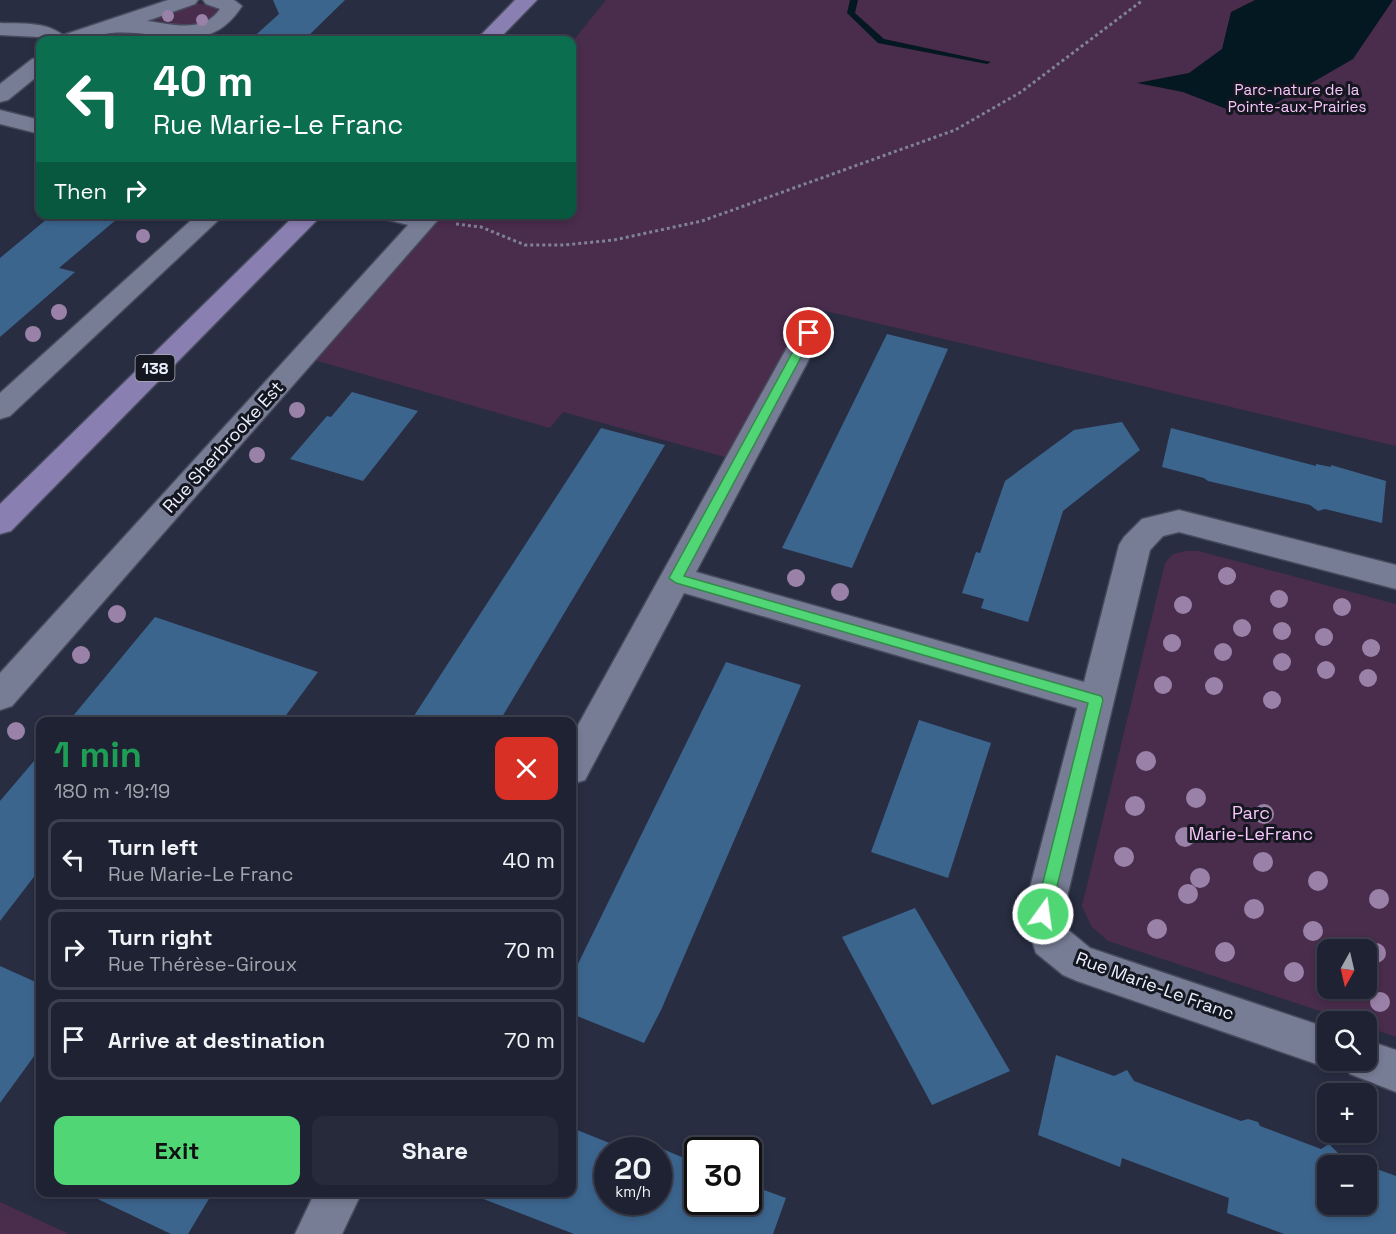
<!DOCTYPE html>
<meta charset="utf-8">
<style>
body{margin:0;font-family:"Space Grotesk",sans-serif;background:#262a3a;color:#f1f3f6;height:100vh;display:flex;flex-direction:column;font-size:22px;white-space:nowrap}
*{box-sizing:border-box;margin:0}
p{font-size:20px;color:#a1a4ac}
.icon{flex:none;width:33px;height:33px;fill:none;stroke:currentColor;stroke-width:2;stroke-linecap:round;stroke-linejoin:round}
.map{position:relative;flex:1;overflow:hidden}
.drawer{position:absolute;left:36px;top:717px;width:540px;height:480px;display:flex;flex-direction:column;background:#1e2232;border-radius:12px;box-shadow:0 3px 9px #0003,0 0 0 2px #3c3f4d}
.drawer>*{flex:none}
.banner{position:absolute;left:36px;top:36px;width:540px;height:183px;border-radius:12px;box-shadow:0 3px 9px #0003,0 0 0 2px #3c3f4d;background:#0b6e4f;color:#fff;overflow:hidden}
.needle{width:39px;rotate:188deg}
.controls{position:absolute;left:1317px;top:939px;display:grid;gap:12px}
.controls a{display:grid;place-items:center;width:60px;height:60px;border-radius:12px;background:#1e2232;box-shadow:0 3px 9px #0003,0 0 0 2px #3c3f4d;font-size:30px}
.speed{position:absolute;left:594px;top:1137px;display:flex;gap:12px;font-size:30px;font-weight:700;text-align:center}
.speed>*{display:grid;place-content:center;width:78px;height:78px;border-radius:50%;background:#1e2232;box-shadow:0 3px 9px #0003,0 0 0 2px #3c3f4d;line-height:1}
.speed small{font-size:15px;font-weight:400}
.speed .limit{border:3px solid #111;border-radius:9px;background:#fff;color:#111}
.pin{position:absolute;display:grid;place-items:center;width:51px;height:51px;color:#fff;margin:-26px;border:3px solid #fff;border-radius:50%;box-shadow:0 2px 6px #0007}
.me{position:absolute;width:66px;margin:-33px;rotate:14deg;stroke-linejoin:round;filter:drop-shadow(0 0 4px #0008)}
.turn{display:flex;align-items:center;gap:21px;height:126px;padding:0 18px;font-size:27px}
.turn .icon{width:78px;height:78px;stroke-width:2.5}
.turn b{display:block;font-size:42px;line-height:51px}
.then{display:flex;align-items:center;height:57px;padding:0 18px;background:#0003;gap:12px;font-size:22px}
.round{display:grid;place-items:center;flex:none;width:63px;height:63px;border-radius:12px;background:#262a3a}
.overview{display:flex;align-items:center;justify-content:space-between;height:102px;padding:0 18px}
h1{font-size:36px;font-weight:700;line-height:45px;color:#1e9e55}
.button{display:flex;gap:12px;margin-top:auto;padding:12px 18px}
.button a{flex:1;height:69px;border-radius:12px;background:#50d674;color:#111;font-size:24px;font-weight:700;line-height:69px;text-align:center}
.button a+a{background:#262a3a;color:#f1f3f6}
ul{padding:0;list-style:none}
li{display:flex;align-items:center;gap:18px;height:81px;margin:0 12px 9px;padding:0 6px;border:3px solid #3c3f4d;border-radius:12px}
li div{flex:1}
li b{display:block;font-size:22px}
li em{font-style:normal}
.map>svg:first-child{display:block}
</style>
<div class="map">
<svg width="1396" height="1234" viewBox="0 0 1396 1234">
<rect width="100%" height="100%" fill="#282d42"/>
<g fill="#4a2c4c" fill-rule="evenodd">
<polygon points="606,0 1396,0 1396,446 821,310 739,461 563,412 550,428 304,357 431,215 572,214 572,42"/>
<path d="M195,3L214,6L219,13C191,34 183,26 152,19Z"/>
<path d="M1186,551H1199L1396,604V1037L1367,1027L1366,1022L1350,1021L1108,941L1091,926L1082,906L1165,563L1173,554ZM1328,950H1366V988H1328Z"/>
<polygon points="0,1202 69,1234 0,1234"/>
</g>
<polygon fill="#031820" points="1255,0 1393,0 1353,59 1275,104 1229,110 1183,92 1137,83 1189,73 1222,49 1231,12"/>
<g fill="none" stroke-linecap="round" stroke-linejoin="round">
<polygon fill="#031820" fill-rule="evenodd" points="850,0 858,0 855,13 884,39 991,62 987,64 878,43 847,13"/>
</g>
<g fill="#3c658e" fill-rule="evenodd">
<polygon points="273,0 345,0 304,40 250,40 279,14"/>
<polygon points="53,214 123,214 59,268 75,272 0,337 0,258"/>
<polygon points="887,334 948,349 852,568 782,548"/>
<polygon points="352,392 418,411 363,481 290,459 327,416 331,417"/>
<polygon points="1122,422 1140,450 1063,511 1028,622 981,608 984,599 962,593 976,552 980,553 1005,481 1074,430"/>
<polygon points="601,428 665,445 499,722 410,722"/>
<polygon points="1171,428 1316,466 1316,464 1331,467 1331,465 1386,481 1382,523 1325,509 1318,511 1310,505 1208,481 1204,478 1162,467"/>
<polygon points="155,617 318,672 281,722 68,722"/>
<polygon points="726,662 801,685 661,1010 644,1043 572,1014 572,976"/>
<polygon points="919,720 991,743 948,878 871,852"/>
<polygon points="40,754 40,869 0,921 0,801"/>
<polygon points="915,908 1010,1071 932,1105 842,937"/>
<polygon points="0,966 40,984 40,1048 0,1103"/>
<path d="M1056,1055L1114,1076L1127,1070L1134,1081L1241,1121L1248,1119L1258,1122L1260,1126L1321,1149L1329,1144L1341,1156L1396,1176V1234H1284L1227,1213L1229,1198L1122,1158L1120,1167L1038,1135ZM1328,1166H1366V1204H1328Z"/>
<polygon points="572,1128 627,1150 608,1150 608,1202 658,1202 658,1150 640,1150 644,1141 698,1164 698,1202 748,1202 748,1184 786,1198 773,1234 574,1234 473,1195 473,1192 572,1192"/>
<polygon points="83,1192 213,1192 188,1234 171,1234"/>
</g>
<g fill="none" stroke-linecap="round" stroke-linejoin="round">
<g stroke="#464a5c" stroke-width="3">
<g id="street">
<path d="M168,0H198L195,4L147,21C171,24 203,34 220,9L206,4L203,0H234L242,6C208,59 163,29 112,33C104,33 97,38 90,40C75,43 58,40 43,40L39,37L0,35V23C22,24 44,21 63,35Z"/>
<polygon points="40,57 40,74 8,100 0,102 0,84 32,59"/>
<polygon points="0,110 40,120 40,134 0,124"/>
<polygon points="198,214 225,214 10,416 0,419 0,393"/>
<polygon points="382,214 429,214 434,216 437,221 12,706 0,710 0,673 408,225 385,219"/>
<polygon points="809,324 819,327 823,333 696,572 1084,682 1119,545 1124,537 1142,519 1179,510 1396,565 1396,589 1179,532 1163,536 1150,550 1063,914 1067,929 1090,948 1328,1028 1328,1060 1344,1060 1343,1062 1328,1068 1077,981 1063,975 1036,953 1023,914 1077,708 684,593 585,780 572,784 572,736 795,333 799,327"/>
<polygon points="1366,1040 1396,1050 1396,1092 1350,1074 1344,1060 1366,1060"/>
<polygon points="315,1192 362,1192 342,1234 295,1234"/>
</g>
</g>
<g stroke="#464a5c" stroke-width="3">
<g id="primary">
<polygon points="515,0 537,0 498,40 476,40"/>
<polygon points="296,214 323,214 11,531 0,534 0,504"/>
</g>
</g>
<polyline stroke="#7f8395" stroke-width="3" stroke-dasharray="3 3" stroke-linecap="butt" points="456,224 481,227 525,245 564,245 614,240 702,221 955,130 1021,92 1143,0"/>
<use href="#street" fill="#777d95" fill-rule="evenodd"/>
<use href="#primary" fill="#8a7fb1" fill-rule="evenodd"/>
</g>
<g fill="#9a81a8">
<circle cx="168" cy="16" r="6"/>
<circle cx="202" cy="20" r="6"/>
<circle cx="143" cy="236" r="7"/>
<circle cx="59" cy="312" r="8"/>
<circle cx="33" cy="334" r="8"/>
<circle cx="297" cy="410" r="8"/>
<circle cx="257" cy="455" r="8"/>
<circle cx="1227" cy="576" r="9"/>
<circle cx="796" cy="578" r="9"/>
<circle cx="840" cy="592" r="9"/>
<circle cx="1279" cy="599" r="9"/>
<circle cx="1183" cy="605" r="9"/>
<circle cx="1342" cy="607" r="9"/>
<circle cx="117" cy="614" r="9"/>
<circle cx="1242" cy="628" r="9"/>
<circle cx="1282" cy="631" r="9"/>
<circle cx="1324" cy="637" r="9"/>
<circle cx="1172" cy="643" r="9"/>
<circle cx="1371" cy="648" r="9"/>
<circle cx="1223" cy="652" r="9"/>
<circle cx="81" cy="655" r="9"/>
<circle cx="1282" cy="662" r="9"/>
<circle cx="1326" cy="670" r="9"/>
<circle cx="1368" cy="678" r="9"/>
<circle cx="1163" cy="685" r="9"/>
<circle cx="1214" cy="686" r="9"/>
<circle cx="1272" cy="700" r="9"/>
<circle cx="16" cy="731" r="9"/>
<circle cx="1146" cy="761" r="10"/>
<circle cx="1196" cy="798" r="10"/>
<circle cx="1135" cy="806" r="10"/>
<circle cx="1264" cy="814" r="10"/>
<circle cx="1185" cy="837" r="10"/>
<circle cx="1124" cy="857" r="10"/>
<circle cx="1263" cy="862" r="10"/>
<circle cx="1200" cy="878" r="10"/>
<circle cx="1318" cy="881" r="10"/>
<circle cx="1188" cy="894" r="10"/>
<circle cx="1379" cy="899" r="10"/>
<circle cx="1254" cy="909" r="10"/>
<circle cx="1157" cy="929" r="10"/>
<circle cx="1313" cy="931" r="10"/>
<circle cx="1225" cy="952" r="10"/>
<circle cx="1376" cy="953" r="10"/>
<circle cx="1294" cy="972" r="10"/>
<circle cx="1380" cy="1002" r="10"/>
</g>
<polygon fill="#50d674" stroke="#348b4b" stroke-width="1.5" points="809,329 814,333 684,576 1101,696 1103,700 1049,919 1043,921 1037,919 1035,914 1088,703 676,583 669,578 803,333"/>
<g text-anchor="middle" stroke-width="6" stroke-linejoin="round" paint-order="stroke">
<g font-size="15" fill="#f8c6fb" stroke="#141620">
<text x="1297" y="95">Parc-nature de la<tspan x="1297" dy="17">Pointe-aux-Prairies</tspan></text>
</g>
<rect fill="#141620" stroke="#acafbc" stroke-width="1.5" x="135.5" y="355" width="39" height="26" rx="4.5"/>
<g font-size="16" font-weight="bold" fill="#edf1ff">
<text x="155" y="374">138</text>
</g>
<g font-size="18" fill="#edf1ff" stroke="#141620">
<text transform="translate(223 447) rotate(-48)" y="6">Rue Sherbrooke Est</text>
<text transform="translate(1155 986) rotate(20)" y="6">Rue Marie-Le Franc</text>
</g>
<g font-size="18" fill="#f8c6fb" stroke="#141620">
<text x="1251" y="819">Parc<tspan x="1251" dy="21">Marie-LeFranc</tspan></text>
</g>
</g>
</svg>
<div class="controls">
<a><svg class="needle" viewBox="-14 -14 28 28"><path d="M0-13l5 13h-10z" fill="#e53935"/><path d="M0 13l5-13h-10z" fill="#a1a4ac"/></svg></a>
<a><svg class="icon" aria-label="search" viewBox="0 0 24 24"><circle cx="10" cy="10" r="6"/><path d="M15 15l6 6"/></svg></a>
<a>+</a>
<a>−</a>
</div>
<div class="speed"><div>20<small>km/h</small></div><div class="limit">30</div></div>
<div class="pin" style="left:809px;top:333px;background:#d93025"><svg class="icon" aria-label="arrive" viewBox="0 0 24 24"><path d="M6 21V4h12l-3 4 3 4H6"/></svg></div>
<svg class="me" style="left:1043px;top:914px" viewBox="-20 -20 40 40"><circle r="17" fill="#50d674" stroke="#fff" stroke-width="3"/><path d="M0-11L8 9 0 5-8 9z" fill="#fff"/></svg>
<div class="banner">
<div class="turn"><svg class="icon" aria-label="left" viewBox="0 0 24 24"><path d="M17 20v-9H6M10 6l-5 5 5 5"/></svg><div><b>40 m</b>Rue Marie-Le Franc</div></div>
<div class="then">Then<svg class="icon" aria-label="right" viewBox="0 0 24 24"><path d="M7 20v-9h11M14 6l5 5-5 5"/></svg></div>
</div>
<section class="drawer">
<div class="overview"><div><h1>1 min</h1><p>180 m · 19:19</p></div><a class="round" style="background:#d93025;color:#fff"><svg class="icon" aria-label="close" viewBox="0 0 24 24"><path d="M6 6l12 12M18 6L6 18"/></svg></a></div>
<ul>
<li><svg class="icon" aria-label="left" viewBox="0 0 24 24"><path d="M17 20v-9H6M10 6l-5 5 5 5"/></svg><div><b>Turn left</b><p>Rue Marie-Le Franc</p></div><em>40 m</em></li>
<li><svg class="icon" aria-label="right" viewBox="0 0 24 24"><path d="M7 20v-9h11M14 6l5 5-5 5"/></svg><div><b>Turn right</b><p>Rue Thérèse-Giroux</p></div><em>70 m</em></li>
<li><svg class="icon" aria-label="arrive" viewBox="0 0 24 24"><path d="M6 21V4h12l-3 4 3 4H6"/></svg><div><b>Arrive at destination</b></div><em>70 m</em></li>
</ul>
<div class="button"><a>Exit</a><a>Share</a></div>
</section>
</div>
